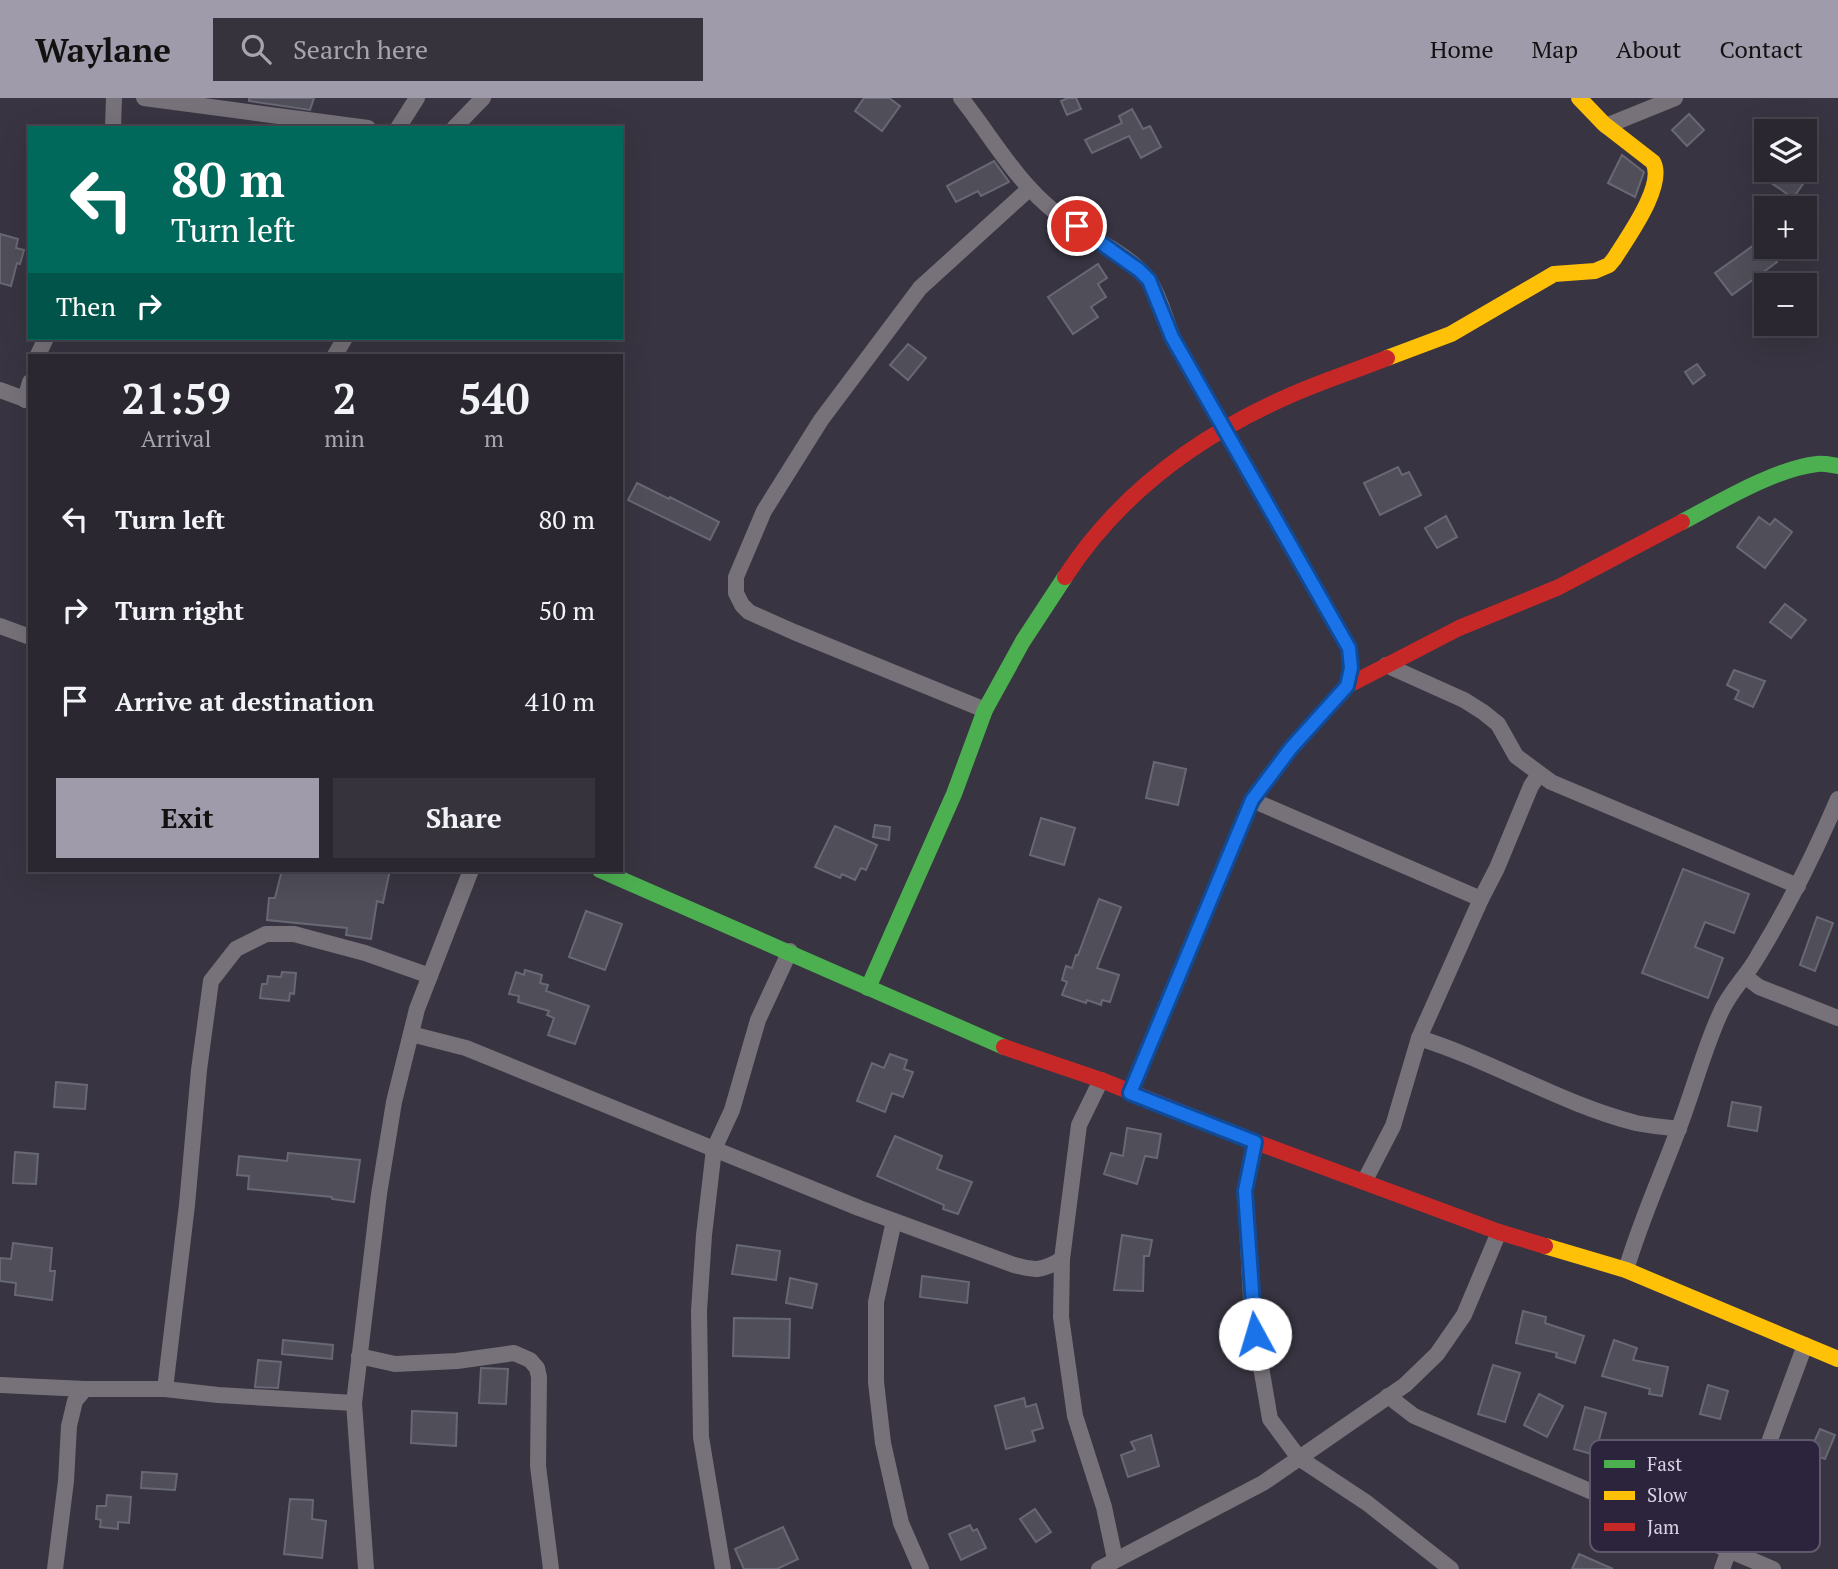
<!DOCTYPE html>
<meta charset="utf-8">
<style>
body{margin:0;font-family:"PT Serif",serif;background:#36333d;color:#f1f3f6;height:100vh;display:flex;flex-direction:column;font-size:26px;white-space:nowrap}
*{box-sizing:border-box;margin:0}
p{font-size:23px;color:#a5a5ab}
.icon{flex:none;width:38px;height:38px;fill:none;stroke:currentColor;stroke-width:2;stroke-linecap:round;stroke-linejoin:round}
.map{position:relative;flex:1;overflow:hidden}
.panel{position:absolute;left:28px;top:256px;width:595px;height:518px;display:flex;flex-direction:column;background:#2a2731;border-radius:0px;box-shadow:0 7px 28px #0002,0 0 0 2px #46444d}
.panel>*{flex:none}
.hud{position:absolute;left:28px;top:28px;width:595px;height:214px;border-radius:0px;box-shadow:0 7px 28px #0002,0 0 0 2px #46444d;background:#00695c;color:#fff;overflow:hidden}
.fabs{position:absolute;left:1754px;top:21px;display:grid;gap:14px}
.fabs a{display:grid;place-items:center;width:63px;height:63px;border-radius:0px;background:#2a2731;box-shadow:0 7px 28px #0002,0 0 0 2px #46444d;font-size:35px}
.pin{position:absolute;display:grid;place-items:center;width:60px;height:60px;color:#fff;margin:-30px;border:4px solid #fff;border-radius:50%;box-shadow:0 2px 7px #0007}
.me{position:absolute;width:77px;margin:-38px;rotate:354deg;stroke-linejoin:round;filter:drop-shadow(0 0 5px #0008)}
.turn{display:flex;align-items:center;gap:24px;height:147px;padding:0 28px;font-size:32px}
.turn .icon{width:91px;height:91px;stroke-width:2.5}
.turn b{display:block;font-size:49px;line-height:60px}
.then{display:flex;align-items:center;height:66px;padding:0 28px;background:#0003;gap:14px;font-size:26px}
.eta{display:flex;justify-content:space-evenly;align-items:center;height:119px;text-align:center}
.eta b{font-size:42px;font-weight:800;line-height:49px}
.cta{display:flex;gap:14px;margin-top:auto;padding:14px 28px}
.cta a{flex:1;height:80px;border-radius:0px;background:#a09bab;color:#111;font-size:28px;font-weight:800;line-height:80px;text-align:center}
.cta a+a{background:#36333d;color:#f1f3f6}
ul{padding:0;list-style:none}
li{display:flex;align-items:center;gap:21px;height:91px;padding:0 28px}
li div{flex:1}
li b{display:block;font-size:26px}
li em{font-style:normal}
header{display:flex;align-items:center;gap:42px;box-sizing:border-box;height:98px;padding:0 35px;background:#a09bab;color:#111}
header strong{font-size:33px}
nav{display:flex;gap:38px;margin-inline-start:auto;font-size:24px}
.search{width:490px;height:63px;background:#36333d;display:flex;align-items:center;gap:18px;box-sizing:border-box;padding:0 24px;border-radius:0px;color:#a5a5ab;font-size:26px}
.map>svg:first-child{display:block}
</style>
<header>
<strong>Waylane</strong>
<div class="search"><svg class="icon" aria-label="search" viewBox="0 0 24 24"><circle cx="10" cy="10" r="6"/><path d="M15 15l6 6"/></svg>Search here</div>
<nav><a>Home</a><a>Map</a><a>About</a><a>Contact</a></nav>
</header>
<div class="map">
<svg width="1838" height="1471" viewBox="0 0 1838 1471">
<rect width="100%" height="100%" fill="#383441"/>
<g fill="#4f4e59" stroke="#686874" stroke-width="2">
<polygon points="249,0 314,0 310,12 249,3"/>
<polygon points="864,0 889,0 900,8 882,33 855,13"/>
<polygon points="1068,0 1076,0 1081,11 1067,17 1061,3"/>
<polygon points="1132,11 1143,31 1150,28 1161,49 1141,60 1129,38 1092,55 1085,42 1122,25 1119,18"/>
<polygon points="1689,16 1704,32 1687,48 1672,32"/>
<polygon points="1622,57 1644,74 1635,99 1608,85"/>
<polygon points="994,63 1009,84 981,98 978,93 956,104 947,88"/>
<polygon points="1778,72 1813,72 1793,100 1770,84"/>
<polygon points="0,136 18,141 16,150 24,152 20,166 17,165 11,188 0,185"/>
<polygon points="1761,142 1777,164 1732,197 1715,175"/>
<polygon points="1098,166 1107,180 1098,186 1106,199 1091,209 1098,219 1073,236 1048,199"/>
<polygon points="908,246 926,260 908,282 890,267"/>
<polygon points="1697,266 1705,277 1693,286 1685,274"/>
<polygon points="1398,369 1402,377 1409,374 1421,397 1380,417 1364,385"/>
<polygon points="637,385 669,401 670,399 719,424 710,442 628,402"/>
<polygon points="1446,418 1457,439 1437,450 1425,430"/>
<polygon points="1759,419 1770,427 1775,421 1792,434 1765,470 1737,449"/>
<polygon points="1785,506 1806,522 1791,540 1770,524"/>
<polygon points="1734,572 1765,583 1753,609 1735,601 1739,593 1727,587"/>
<polygon points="1154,664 1186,671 1178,707 1146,700"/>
<polygon points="1041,720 1075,730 1064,767 1030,757"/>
<polygon points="875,727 890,729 889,742 873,739"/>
<polygon points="835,728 877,747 866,772 861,770 855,782 842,776 840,780 815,769"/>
<polygon points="1683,771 1749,796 1734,835 1705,824 1695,849 1723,860 1708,900 1642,875"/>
<polygon points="282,772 390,772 383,805 377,803 371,841 346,837 347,830 267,822 269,800 275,800"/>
<polygon points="1099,801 1121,809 1097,870 1119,877 1110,904 1102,902 1101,907 1087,902 1086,905 1062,897 1067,884 1062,882 1066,868 1072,870 1076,857 1078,857"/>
<polygon points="586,813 622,826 605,872 569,859"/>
<polygon points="1817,819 1833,825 1815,873 1800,867"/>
<polygon points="525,872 542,877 540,885 548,887 546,893 589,908 575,946 548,937 554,920 547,917 549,913 518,904 519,898 509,896 516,874 524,877"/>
<polygon points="282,874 296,875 294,896 290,895 289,903 260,900 262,886 267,886 268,878 281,879"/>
<polygon points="890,956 907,962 904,971 913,974 903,999 892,995 885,1014 857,1003 872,965 884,970"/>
<polygon points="56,984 87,987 85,1011 54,1009"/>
<polygon points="1732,1004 1761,1009 1757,1033 1728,1028"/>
<polygon points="1127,1030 1161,1036 1157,1060 1145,1058 1137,1086 1104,1076 1111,1055 1123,1058"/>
<polygon points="895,1038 942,1058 937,1071 972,1084 958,1116 943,1111 944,1107 877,1078"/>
<polygon points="15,1054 38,1056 36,1086 13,1085"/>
<polygon points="288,1055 360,1062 354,1104 332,1101 332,1099 248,1091 249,1078 237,1077 239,1058 287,1063"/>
<polygon points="1122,1137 1152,1142 1149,1158 1144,1158 1143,1193 1114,1192"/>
<polygon points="13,1145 52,1150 50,1173 55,1173 52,1202 15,1197 16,1185 0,1183 0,1160 11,1161"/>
<polygon points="737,1147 780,1153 776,1182 732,1176"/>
<polygon points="922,1178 969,1184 967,1205 920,1199"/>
<polygon points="790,1180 817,1186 812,1210 786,1205"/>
<polygon points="1523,1213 1546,1219 1545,1225 1584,1238 1575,1265 1556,1259 1557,1255 1516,1245"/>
<polygon points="734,1220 790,1221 789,1260 733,1258"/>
<polygon points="283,1242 333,1247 332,1261 282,1256"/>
<polygon points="1614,1242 1637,1250 1633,1262 1668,1269 1662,1298 1649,1296 1650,1291 1602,1278"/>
<polygon points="258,1262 281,1264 278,1290 255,1289"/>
<polygon points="1493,1267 1520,1275 1505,1324 1478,1316"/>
<polygon points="481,1270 508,1271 506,1306 479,1305"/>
<polygon points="1708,1287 1728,1293 1720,1321 1700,1316"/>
<polygon points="1539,1296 1563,1308 1547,1339 1524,1327"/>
<polygon points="1024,1300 1026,1309 1036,1306 1043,1330 1032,1333 1035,1343 1006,1351 995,1308"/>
<polygon points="1585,1309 1606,1315 1595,1357 1574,1351"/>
<polygon points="412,1313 457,1315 456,1348 411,1345"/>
<polygon points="1820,1331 1835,1337 1825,1361 1809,1355"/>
<polygon points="1151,1337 1159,1368 1128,1379 1121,1357 1135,1352 1131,1344"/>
<polygon points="142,1374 177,1376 175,1392 141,1390"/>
<polygon points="107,1397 131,1399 129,1425 118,1424 118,1431 100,1429 101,1422 96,1421 97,1408 106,1408"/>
<polygon points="290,1401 313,1402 312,1421 326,1423 322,1460 284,1456"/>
<polygon points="1035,1411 1051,1434 1036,1444 1020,1421"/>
<polygon points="970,1427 973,1433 977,1431 986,1450 961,1462 949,1436"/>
<polygon points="783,1429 798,1461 777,1471 744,1471 735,1451"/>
<polygon points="1579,1456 1613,1471 1572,1471"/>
</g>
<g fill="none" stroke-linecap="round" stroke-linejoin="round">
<g stroke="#777279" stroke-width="16">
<polyline points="144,0 368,30"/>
<path d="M961,0C992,39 1015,82 1055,114C1082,136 1129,155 1149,182C1163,202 1166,229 1178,250C1236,349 1292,450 1349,550L1351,570L1347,588"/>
<polyline points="1606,28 1675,0"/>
<polyline points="113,30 114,0"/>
<polyline points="398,30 417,0"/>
<polyline points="454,30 483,0"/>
<polyline points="38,257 46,240"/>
<polyline points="335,257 345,240"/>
<polyline points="0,292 30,303"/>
<polyline points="25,302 30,284"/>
<polyline points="0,528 30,539"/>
<polyline points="1386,567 1464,602 1483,614 1498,626 1516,658 1551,684 1798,788"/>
<polyline points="985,612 794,534 749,514 742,507 736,495 736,479 764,413 821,322 920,190 1029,91"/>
<polyline points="1252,702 1481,801"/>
<polyline points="1746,879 1759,889 1838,920"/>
<path d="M411,936L466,950L859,1110L1014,1167C1035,1173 1042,1173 1062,1161"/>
<path d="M1419,940C1493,963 1561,1006 1636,1025C1650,1028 1665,1029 1679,1031"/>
<polyline points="1101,982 1079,1027 1062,1161 1061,1219 1075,1318 1104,1409 1115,1461"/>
<polyline points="1256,1044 1245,1093 1252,1217 1270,1321 1299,1360 1367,1405 1451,1471"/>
<polyline points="1364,1084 1393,1028 1419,940 1481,801 1497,770 1531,688 1539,676"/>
<polyline points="894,1123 876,1204 876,1284 883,1345 901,1425 921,1471"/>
<path d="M1626,1172C1641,1121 1662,1076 1680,1027C1694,990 1704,951 1720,916C1729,894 1747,878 1758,858C1789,807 1815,755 1838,701"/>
<polyline points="359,1258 395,1266 457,1263 514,1255 530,1262 537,1270 539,1279 538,1368 551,1471"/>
<polyline points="0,1287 85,1291 165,1291 218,1297 354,1305"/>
<polyline points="165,1291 187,1107 199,972 211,883 236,851 266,836 294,836 365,855 430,878"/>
<polyline points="1388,1298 1414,1318 1773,1471"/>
<polyline points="55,1471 66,1383 69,1328 75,1303 85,1291"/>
<polyline points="366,1471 354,1305 379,1096 394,1004 417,911 471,772"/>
<polyline points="723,1471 701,1339 699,1213 704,1137 714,1051 732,1012 758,922 790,853"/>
<polyline points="1099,1471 1263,1385 1405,1287 1437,1256 1464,1217 1499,1134"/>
<polyline points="1722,1471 1805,1247"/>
</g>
<g stroke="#4caf50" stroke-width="16">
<path d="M1682,424C1720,404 1774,371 1817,366C1823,365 1831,367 1838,368"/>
<polyline points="600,772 1004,949"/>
<polyline points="868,890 954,696 985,612 1023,543 1065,479"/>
</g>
<g stroke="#ffc107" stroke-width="16">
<path d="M1387,260L1451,236L1554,176L1595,173L1609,167L1614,161C1627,140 1666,87 1653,64L1604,26L1579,0"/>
<polyline points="1130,995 1252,702 1291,650 1313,626"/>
<polyline points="1545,1148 1626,1172 1838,1261"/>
</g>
<g stroke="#c62828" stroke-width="16">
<path d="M1065,479C1118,397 1194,341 1282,301C1316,285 1352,274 1387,260"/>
<polyline points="1313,626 1347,588 1459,530 1559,489 1682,424"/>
<polyline points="1004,949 1101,982 1256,1044 1499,1134 1545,1148"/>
</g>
</g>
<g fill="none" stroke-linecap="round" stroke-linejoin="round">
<g stroke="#114b97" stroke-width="18">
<polyline id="route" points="1077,128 1139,172 1149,182 1172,239 1349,550 1351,570 1347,588 1291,650 1252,702 1130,995 1255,1044 1245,1093 1255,1236"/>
</g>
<use href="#route" stroke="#1a73e8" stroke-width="12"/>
</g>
<rect x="1590" y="1342" width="230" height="112" rx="10" fill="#2c243c" stroke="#60596e" stroke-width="2"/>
<rect x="1604" y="1362" width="31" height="8" fill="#4caf50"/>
<rect x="1604" y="1393" width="31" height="9" fill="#ffc107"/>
<rect x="1604" y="1425" width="31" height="8" fill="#c62828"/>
<g font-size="19" fill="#d8d3e4">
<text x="1647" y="1373">Fast</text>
<text x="1647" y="1404">Slow</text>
<text x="1647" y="1436">Jam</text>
</g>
</svg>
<div class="fabs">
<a><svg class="icon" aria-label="layers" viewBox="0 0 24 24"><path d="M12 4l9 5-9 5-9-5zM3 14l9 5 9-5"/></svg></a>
<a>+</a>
<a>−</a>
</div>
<div class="pin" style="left:1077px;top:128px;background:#d93025"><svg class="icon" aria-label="arrive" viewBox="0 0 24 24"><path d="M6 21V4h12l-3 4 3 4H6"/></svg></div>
<svg class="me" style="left:1255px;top:1236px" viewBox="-20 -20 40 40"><circle r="19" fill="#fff"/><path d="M0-13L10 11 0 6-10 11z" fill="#1a73e8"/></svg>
<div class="hud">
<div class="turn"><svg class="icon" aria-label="left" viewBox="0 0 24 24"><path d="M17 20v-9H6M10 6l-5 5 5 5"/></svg><div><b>80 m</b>Turn left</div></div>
<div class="then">Then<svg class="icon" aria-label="right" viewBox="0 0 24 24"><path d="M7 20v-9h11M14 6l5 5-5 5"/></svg></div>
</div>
<section class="panel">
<div class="eta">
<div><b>21:59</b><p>Arrival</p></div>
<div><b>2</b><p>min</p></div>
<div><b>540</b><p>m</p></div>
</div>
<ul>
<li><svg class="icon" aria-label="left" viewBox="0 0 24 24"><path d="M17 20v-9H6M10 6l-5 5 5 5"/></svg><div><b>Turn left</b></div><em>80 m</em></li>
<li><svg class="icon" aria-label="right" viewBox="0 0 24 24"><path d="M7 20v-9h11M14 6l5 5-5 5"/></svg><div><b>Turn right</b></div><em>50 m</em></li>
<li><svg class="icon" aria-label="arrive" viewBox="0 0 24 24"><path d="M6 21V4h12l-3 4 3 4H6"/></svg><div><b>Arrive at destination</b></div><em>410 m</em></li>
</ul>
<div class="cta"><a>Exit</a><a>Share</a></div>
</section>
</div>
